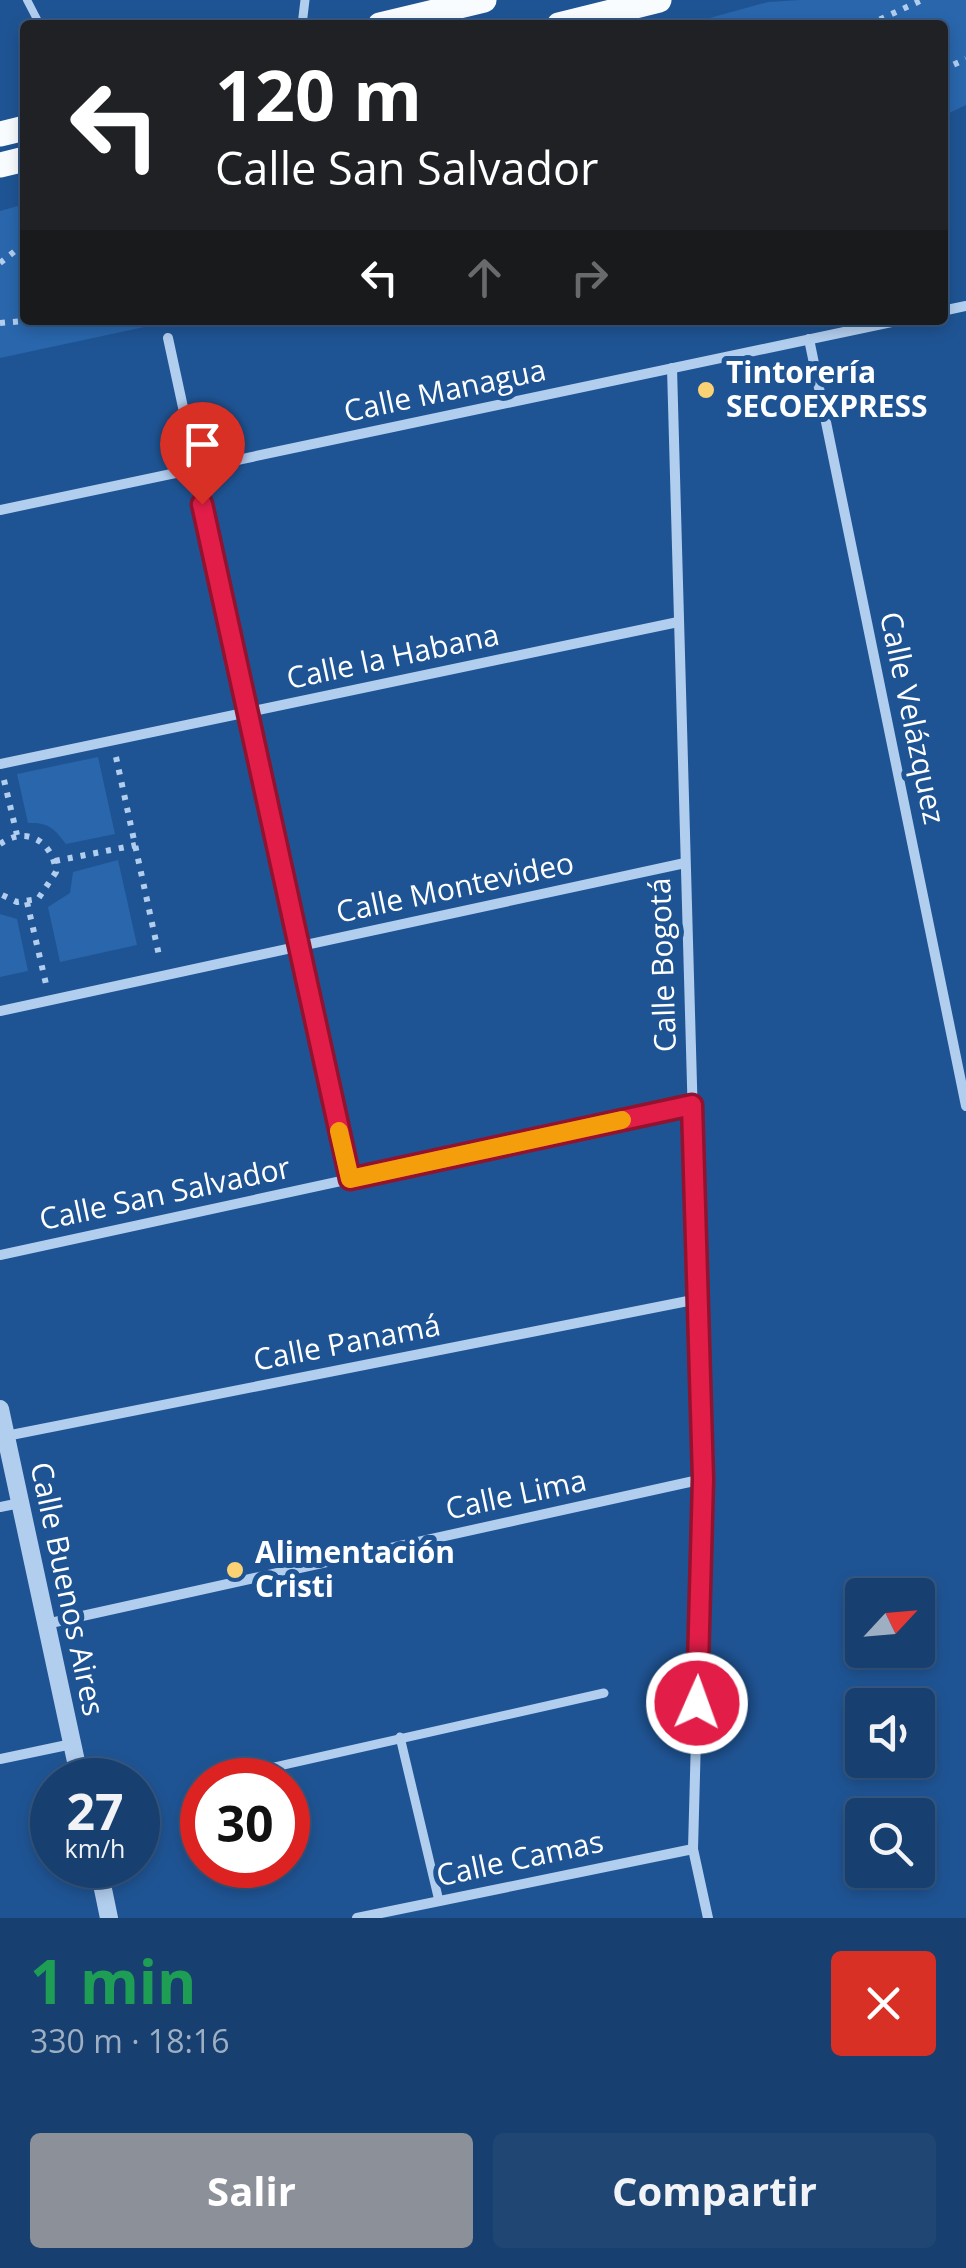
<!DOCTYPE html>
<html lang="es">
<meta charset="utf-8">
<style>
body{margin:0;font-family:"Open Sans",sans-serif;background:#204674;color:#f1f3f6;height:100vh;display:flex;flex-direction:column;font-size:38px;white-space:nowrap}
*{box-sizing:border-box;margin:0}
p{font-size:32px;color:#9eafc3}
.icon{flex:none;width:55px;height:55px;fill:none;stroke:currentColor;stroke-width:2;stroke-linecap:round;stroke-linejoin:round}
.map{position:relative;height:1918px;overflow:hidden}
.drawer{display:flex;flex-direction:column;background:#173f6f;flex:1}
.drawer>*{flex:none}
.hud{position:absolute;left:20px;top:20px;width:928px;height:305px;border-radius:10px;box-shadow:0 5px 15px #0003,0 0 0 2px #365882;background:#202124;color:#fff;overflow:hidden}
.needle{width:65px;rotate:64deg}
.controls{position:absolute;left:845px;top:1578px;display:grid;gap:20px}
.controls a{display:grid;place-items:center;width:90px;height:90px;border-radius:10px;background:#173f6f;box-shadow:0 5px 15px #0003,0 0 0 2px #365882;font-size:50px}
.speed{position:absolute;left:30px;top:1758px;display:flex;gap:20px;font-size:50px;font-weight:700;text-align:center}
.speed>*{display:grid;place-content:center;width:130px;height:130px;border-radius:50%;background:#173f6f;box-shadow:0 5px 15px #0003,0 0 0 2px #365882;line-height:1}
.speed small{font-size:25px;font-weight:400}
.speed .limit{border:15px solid #d22;background:#fff;color:#111}
.pin{position:absolute;display:grid;place-items:center;width:85px;height:85px;color:#fff;margin:-102px -42px;border-radius:50% 50% 50% 0;rotate:-45deg;box-shadow:0 0 10px #0007}
.pin .icon{rotate:45deg}
.me{position:absolute;width:110px;margin:-55px;rotate:2deg;stroke-linejoin:round;filter:drop-shadow(0 0 8px #0008)}
.turn{display:flex;align-items:center;gap:35px;height:210px;padding:0 30px;font-size:45px}
.turn .icon{width:130px;height:130px;stroke-width:2.5}
.turn b{display:block;font-size:70px;line-height:85px}
.lanes{display:flex;align-items:center;height:95px;padding:0 30px;background:#0003;justify-content:center;gap:50px;direction:ltr}
.lanes .off{opacity:.35}
.round{display:grid;place-items:center;flex:none;width:105px;height:105px;border-radius:10px;background:#204674}
.head{display:flex;align-items:center;justify-content:space-between;height:170px;padding:0 30px}
h1{font-size:60px;font-weight:700;line-height:75px;color:#1e9e55}
.action{display:flex;gap:20px;margin-top:auto;padding:20px 30px}
.action a{flex:1;height:115px;border-radius:10px;background:#8c9099;color:#fff;font-size:40px;font-weight:700;line-height:115px;text-align:center}
.action a+a{background:#204674;color:#f1f3f6}
.map>svg:first-child{display:block}
</style>
<div class="map">
<svg width="966" height="1918" viewBox="0 0 966 1918">
<rect width="100%" height="100%" fill="#1f5494"/>
<g fill="#2966ac">
<polygon points="800,0 966,0 966,105 943,116 942,25 684,25 768,2"/>
<polygon points="25,204 25,320 177,320 0,358 0,211"/>
<path d="M98,757L115,834L66,844C54,828 48,822 28,823L17,774Z"/>
<polygon points="118,860 137,945 60,962 48,907 70,893 73,872"/>
<polygon points="0,914 17,919 28,971 0,977"/>
</g>
<g fill="none" stroke-linecap="round" stroke-linejoin="round">
<g stroke="#b2ceee" stroke-width="6" stroke-dasharray="5 8" stroke-linecap="butt">
<polyline points="868,25 922,0"/>
<polyline points="942,70 966,59"/>
<polyline points="0,263 25,243"/>
<polyline points="0,323 37,320"/>
<polyline points="116,757 160,960"/>
<polyline points="4,780 17,835"/>
<path d="M0,844C27,825 53,842 56,872L38,899L17,902L0,894"/>
<polyline points="55,861 136,845"/>
<polyline points="27,902 46,984"/>
</g>
<polyline stroke="#b2ceee" stroke-width="8" points="27,0 40,25"/>
<g stroke="#b2ceee" stroke-width="9">
<polyline points="302,25 305,0"/>
<polyline points="400,1737 439,1901"/>
<polyline points="217,1780 604,1693"/>
</g>
<g stroke="#b2ceee" stroke-width="10">
<polyline points="942,311 966,306"/>
<polyline points="168,338 350,1179"/>
<polyline points="809,339 966,1106"/>
<polyline points="672,368 703,1479 693,1849 708,1918"/>
<polyline points="0,510 901,320"/>
<polyline points="0,764 678,622"/>
<polyline points="0,1011 685,863"/>
<polyline points="0,1255 692,1105"/>
<polyline points="6,1436 698,1299"/>
<polyline points="0,1507 20,1503"/>
<polyline points="46,1624 703,1479"/>
<polyline points="0,1759 72,1744"/>
<polyline points="357,1918 693,1849"/>
</g>
<g stroke="#b2ceee" stroke-width="18">
<polyline points="0,1409 80,1780"/>
<polyline points="98,1865 109,1918"/>
</g>
<g stroke="#f9fcff" stroke-width="25">
<polyline points="380,25 484,0"/>
<polyline points="559,25 659,0"/>
<polyline points="0,134 25,128"/>
<polyline points="0,165 25,159"/>
</g>
</g>
<g fill="none" stroke-linecap="round" stroke-linejoin="round">
<g stroke="#92132f" stroke-width="25">
<polyline id="route" points="202,504 350,1179 692,1105 703,1479 697,1703"/>
</g>
<use href="#route" stroke="#e11d48" stroke-width="18"/>
<polyline stroke="#f59e0b" stroke-width="18" points="339,1131 350,1179 622,1120"/>
</g>
<g fill="#fbd273" stroke="#1f5494" stroke-width="4">
<circle cx="706" cy="390" r="10"/>
<circle cx="235" cy="1570" r="10"/>
</g>
<g text-anchor="middle" stroke-width="10" stroke-linejoin="round" paint-order="stroke">
<g font-size="30" font-weight="bold" fill="#fff" stroke="#1f5494" text-anchor="start">
<text x="726" y="383">Tintorería<tspan x="726" dy="34">SECOEXPRESS</tspan></text>
<text x="255" y="1563">Alimentación<tspan x="255" dy="34">Cristi</tspan></text>
</g>
<g font-size="30" fill="#fff" stroke="#1f5494">
<text transform="translate(445 391) rotate(-12)" y="10">Calle Managua</text>
<text transform="translate(393 657) rotate(-12)" y="10">Calle la Habana</text>
<text transform="translate(912 718) rotate(78)" y="10">Calle Velázquez</text>
<text transform="translate(455 888) rotate(-12)" y="10">Calle Montevideo</text>
<text transform="translate(663 965) rotate(-92)" y="10">Calle Bogotá</text>
<text transform="translate(165 1194) rotate(-12)" y="10">Calle San Salvador</text>
<text transform="translate(347 1343) rotate(-11)" y="10">Calle Panamá</text>
<text transform="translate(516 1495) rotate(-12)" y="10">Calle Lima</text>
<text transform="translate(67 1589) rotate(78)" y="10">Calle Buenos Aires</text>
<text transform="translate(520 1859) rotate(-12)" y="10">Calle Camas</text>
</g>
</g>
</svg>
<div class="controls">
<a><svg class="needle" viewBox="-14 -14 28 28"><path d="M0-13l5 13h-10z" fill="#e53935"/><path d="M0 13l5-13h-10z" fill="#9eafc3"/></svg></a>
<a><svg class="icon" aria-label="sound" viewBox="0 0 24 24"><path d="M4 9h4l5-4v14l-5-4H4zM17 9q2 3 0 6"/></svg></a>
<a><svg class="icon" aria-label="search" viewBox="0 0 24 24"><circle cx="10" cy="10" r="6"/><path d="M15 15l6 6"/></svg></a>
</div>
<div class="speed"><div>27<small>km/h</small></div><div class="limit">30</div></div>
<div class="pin" style="left:202px;top:504px;background:#d93025"><svg class="icon" aria-label="arrive" viewBox="0 0 24 24"><path d="M6 21V4h12l-3 4 3 4H6"/></svg></div>
<svg class="me" style="left:697px;top:1703px" viewBox="-20 -20 40 40"><circle r="17" fill="#e11d48" stroke="#fff" stroke-width="3"/><path d="M0-11L8 9 0 5-8 9z" fill="#fff"/></svg>
<div class="hud">
<div class="turn"><svg class="icon" aria-label="left" viewBox="0 0 24 24"><path d="M17 20v-9H6M10 6l-5 5 5 5"/></svg><div><b>120 m</b>Calle San Salvador</div></div>
<div class="lanes"><svg class="icon" aria-label="left" viewBox="0 0 24 24"><path d="M17 20v-9H6M10 6l-5 5 5 5"/></svg><svg class="icon off" aria-label="ahead" viewBox="0 0 24 24"><path d="M12 20V5M6 11l6-6 6 6"/></svg><svg class="icon off" aria-label="right" viewBox="0 0 24 24"><path d="M7 20v-9h11M14 6l5 5-5 5"/></svg></div>
</div>
</div>
<section class="drawer">
<div class="head"><div><h1>1 min</h1><p>330 m · 18:16</p></div><a class="round" style="background:#d93025;color:#fff"><svg class="icon" aria-label="close" viewBox="0 0 24 24"><path d="M6 6l12 12M18 6L6 18"/></svg></a></div>
<div class="action"><a>Salir</a><a>Compartir</a></div>
</section>
